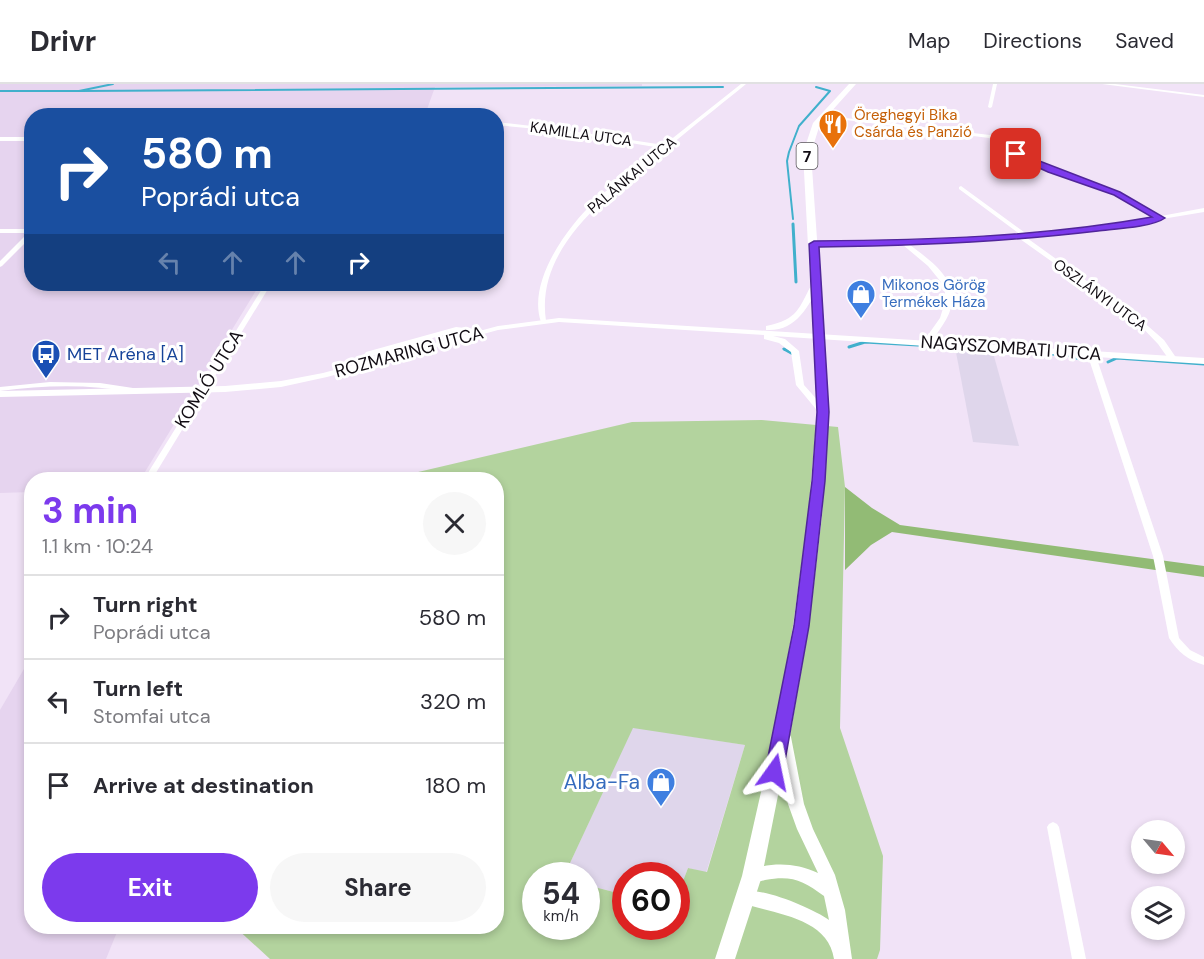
<!DOCTYPE html>
<meta charset="utf-8">
<style>
body{margin:0;font-family:"DM Sans",sans-serif;background:#f7f7f7;color:#2b2b33;height:100vh;display:flex;flex-direction:column;font-size:22px;white-space:nowrap}
*{box-sizing:border-box;margin:0}
p{font-size:20px;color:#7c7c81}
.icon{flex:none;width:33px;height:33px;fill:none;stroke:currentColor;stroke-width:2;stroke-linecap:round;stroke-linejoin:round}
.map{position:relative;flex:1;overflow:hidden}
.drawer{position:absolute;left:24px;top:388px;width:480px;height:462px;display:flex;flex-direction:column;background:#fff;border-radius:24px;box-shadow:0 3px 9px #0003}
.drawer>*{flex:none}
.guide{position:absolute;left:24px;top:24px;width:480px;height:183px;border-radius:24px;box-shadow:0 3px 9px #0003;background:#1a4fa0;color:#fff;overflow:hidden}
.needle{width:39px;rotate:119deg}
.tools{position:absolute;left:1131px;top:736px;display:grid;gap:12px}
.tools a{display:grid;place-items:center;width:54px;height:54px;border-radius:50%;background:#fff;box-shadow:0 3px 9px #0003;font-size:30px}
.speed{position:absolute;left:522px;top:778px;display:flex;gap:12px;font-size:30px;font-weight:700;text-align:center}
.speed>*{display:grid;place-content:center;width:78px;height:78px;border-radius:50%;background:#fff;box-shadow:0 3px 9px #0003;line-height:1}
.speed small{font-size:15px;font-weight:400}
.speed .limit{border:9px solid #d22;background:#fff;color:#111}
.pin{position:absolute;display:grid;place-items:center;width:51px;height:51px;color:#fff;margin:-26px;border-radius:12px;box-shadow:0 3px 9px #0006}
.me{position:absolute;width:66px;margin:-33px;rotate:12deg;stroke-linejoin:round;filter:drop-shadow(0 0 4px #0008)}
.turn{display:flex;align-items:center;gap:21px;height:126px;padding:0 18px;font-size:27px}
.turn .icon{width:78px;height:78px;stroke-width:2.5}
.turn b{display:block;font-size:42px;line-height:51px}
.lanes{display:flex;align-items:center;height:57px;padding:0 18px;background:#0003;justify-content:center;gap:30px;direction:ltr}
.lanes .off{opacity:.35}
.round{display:grid;place-items:center;flex:none;width:63px;height:63px;border-radius:32px;background:#f7f7f7}
.overview{display:flex;align-items:center;justify-content:space-between;height:102px;padding:0 18px}
h1{font-size:36px;font-weight:700;line-height:45px;color:#7c3aed}
.primary-button{display:flex;gap:12px;margin-top:auto;padding:12px 18px}
.primary-button a{flex:1;height:69px;border-radius:36px;background:#7c3aed;color:#fff;font-size:24px;font-weight:700;line-height:69px;text-align:center}
.primary-button a+a{background:#f7f7f7;color:#2b2b33}
ul{padding:0;list-style:none}
li{display:flex;align-items:center;gap:18px;height:84px;padding:0 18px;border-top:2px solid #e1e1e2}
li div{flex:1}
li b{display:block;font-size:22px}
li em{font-style:normal}
header{display:flex;align-items:center;gap:36px;box-sizing:border-box;height:84px;padding:0 30px;background:#fff;border-bottom:2px solid #e1e1e2}
header strong{font-size:28px}
nav{display:flex;gap:33px;margin-inline-start:auto;font-size:21px}
.map>svg:first-child{display:block}
</style>
<header>
<strong>Drivr</strong>
<nav><a>Map</a><a>Directions</a><a>Saved</a></nav>
</header>
<div class="map">
<svg width="1204" height="875" viewBox="0 0 1204 875">
<rect width="100%" height="100%" fill="#f1e3f7"/>
<g fill="#dfd6eb">
<polygon points="955,263 992,265 1019,362 973,358"/>
<polygon points="633,643 745,661 706,789 688,784 677,813 676,792 626,792 625,811 587,801 586,792 564,792"/>
</g>
<g fill="#e6d4ef">
<polygon points="0,0 642,0 642,2 435,3 425,31 32,32 32,200 260,200 140,396 32,396 31,408 0,409"/>
<polygon points="31,573 32,843 119,843 106,875 0,875 0,626"/>
</g>
<path fill="#b3d39e" fill-rule="evenodd" d="M762,336L838,343L845,403L840,644L883,772L880,866L877,875H270L235,843H496V396H384L632,338ZM633,644L745,661L707,788L688,784L677,813L676,843H626L625,811L587,801L586,843H536V792H564Z"/>
<polygon fill="#92bb75" points="845,403 872,424 900,441 1204,482 1204,493 892,448 871,461 845,486"/>
<g fill="none" stroke-linecap="round" stroke-linejoin="round">
<g stroke="#41b0cc" stroke-width="2">
<polyline points="0,7 79,7 113,0"/>
<polyline points="79,7 723,3"/>
<polyline points="793,135 787,77 789,68 799,42 830,7 816,3"/>
</g>
<g stroke="#41b0cc" stroke-width="3">
<polyline points="793,140 796,198"/>
<polyline points="849,263 865,258 953,263"/>
<polyline points="784,265 793,270"/>
<polyline points="1009,267 1067,271 1080,275"/>
<polyline points="1108,278 1117,274 1204,280"/>
</g>
<g fill="#fff" fill-rule="evenodd">
<path d="M741,0H746C736,9 724,17 714,26C694,41 676,57 656,73C607,112 535,164 546,237L543,239L541,238C527,198 567,143 595,117C616,97 639,81 661,64L558,47L496,41V38L558,45L664,61Z"/>
<polygon points="993,0 997,0 992,23 990,24 988,23"/>
<polygon points="1102,0 1115,0 1204,11 1204,13"/>
<path d="M820,31L990,51L1018,69L1119,109L1161,132L1204,124V128L1114,143L1027,154L1141,236L1164,256L1177,275L1173,277H1170L1158,260L1137,238L1020,155L910,161C927,174 956,193 952,219C950,234 938,247 930,260H924L923,258L940,234L945,218V208L941,198L928,182L903,161L814,162L811,160L812,159L945,156L1021,151L959,105V103L961,102L1028,151L1155,133L1115,111L1014,71L989,54L822,33H820Z"/>
<rect x="0" y="53" width="32" height="4"/>
<polygon points="0,145 32,145 32,152 2,182 0,183 0,177 28,149 0,149"/>
<polygon points="265,200 271,200 154,392 150,395 147,394 146,392"/>
<polygon points="456,243 483,246 487,248 483,250 456,247 372,272 362,284 359,284 355,282 366,268"/>
<path d="M1088,267H1091L1095,269L1163,472L1179,554L1190,566L1204,573V581C1188,576 1178,568 1169,554L1153,472L1087,269Z"/>
<path d="M50,298L100,299L133,304L137,306L133,308C88,300 45,301 0,307V303Z"/>
<polygon points="1053,738 1057,740 1059,743 1086,875 1072,875 1047,743 1049,740"/>
</g>
<g fill="#fff" fill-rule="evenodd">
<path d="M813,198L820,200C808,223 796,248 766,246V242C799,235 798,225 813,198Z"/>
<polygon points="559,234 1204,274 1204,280 773,252 785,255 799,267 804,301 828,328 823,331 820,330 796,301 791,268 779,259 764,255 764,251 559,238 498,246 327,293 281,303 225,308 0,313 0,307 225,302 281,297 323,289 498,242"/>
</g>
<path fill="#fff" fill-rule="evenodd" d="M784,647L789,649L791,653L804,720L813,745L835,791L845,826L852,875H834C828,832 771,830 739,818L736,813L739,808C758,801 812,824 829,836L824,812C803,796 791,791 765,796C758,798 753,800 746,797L744,792L746,787C771,778 794,778 818,789L797,745L788,720L777,653L779,649Z"/>
<polygon fill="#fff" fill-rule="evenodd" points="849,0 856,0 820,40 811,69 829,328 822,432 809,542 791,646 762,792 735,875 715,875 742,792 775,646 793,542 808,432 817,328 803,69 813,39"/>
</g>
<path fill="#7c3aed" stroke="#51269a" stroke-width="1.5" d="M1016,68L1120,108L1165,134C1153,143 1114,145 1098,147C1005,158 912,162 819,163L829,328L825,397L809,542L783,688L780,693L774,695L768,693L765,688L794,542L812,397L817,328L809,160L814,157C927,156 1040,153 1152,133L1114,111L1048,88L1013,72L1012,70Z"/>
<defs>
<g id="restaurant-pin" transform="scale(1.5)"><path d="M0 17L-7.5 6A9.5 9.5 0 1 1 7.5 6Z" fill="#e8710a" stroke="#fff"/><path d="M-5-6h1v4h1v-4h1v4h1v-4h1v5L-1.5 .5V6h-2V.5L-5-1ZM5-6V6H3V1.5H1.5Q1.5-4 5-6Z" fill="#fff"/></g>
<g id="shop-pin" transform="scale(1.5)"><path d="M0 17L-7.5 6A9.5 9.5 0 1 1 7.5 6Z" fill="#3f7fe0" stroke="#fff"/><path d="M-5-2.5h2.3a2.7 3.5 0 0 1 5.4 0H5L5.5 6h-11ZM-1.5-2.5h3a1.5 2.3 0 0 0-3 0Z" fill="#fff"/></g>
<g id="bus-pin" transform="scale(1.5)"><path d="M0 17L-7.5 6A9.5 9.5 0 1 1 7.5 6Z" fill="#1a4fb4" stroke="#fff"/><path d="M-5-6H5V4H4V6H2V4H-2V6H-4V4H-5ZM-3.5-4V0h7V-4ZM-3.5 1.2v1.5H-2V1.2ZM2 1.2v1.5H3.5V1.2Z" fill="#fff"/></g>
</defs>
<g fill-rule="evenodd">
<use href="#restaurant-pin" x="833" y="40"/>
<use href="#shop-pin" x="861" y="210"/>
<use href="#bus-pin" x="46" y="270"/>
<use href="#shop-pin" x="661" y="698"/>
</g>
<g text-anchor="middle" stroke-width="6" stroke-linejoin="round" paint-order="stroke">
<g font-size="15" fill="#c56008" stroke="#fff" text-anchor="start">
<text x="854" y="36">Öreghegyi Bika<tspan x="854" dy="17">Csárda és Panzió</tspan></text>
</g>
<g font-size="15" fill="#110c13" stroke="#fff">
<text transform="translate(581 50) rotate(8)" y="5">KAMILLA UTCA</text>
<text transform="translate(632 91) rotate(-40)" y="5">PALÁNKAI UTCA</text>
<text transform="translate(1100 211) rotate(36)" y="5">OSZLÁNYI UTCA</text>
</g>
<g font-size="15" fill="#366cbe" stroke="#fff" text-anchor="start">
<text x="882" y="206">Mikonos Görög<tspan x="882" dy="17">Termékek Háza</tspan></text>
</g>
<rect fill="#fff" stroke="#58555a" stroke-width="1.5" x="796.5" y="59" width="21" height="26" rx="4.5"/>
<g font-size="16" font-weight="bold" fill="#110c13">
<text x="807" y="78">7</text>
</g>
<g font-size="18" fill="#110c13" stroke="#fff">
<text transform="translate(1011 264) rotate(4)" y="6">NAGYSZOMBATI UTCA</text>
<text transform="translate(409 268) rotate(-15)" y="6">ROZMARING UTCA</text>
<text transform="translate(209 295) rotate(-58)" y="6">KOMLÓ UTCA</text>
</g>
<g font-size="18" fill="#164399" stroke="#fff" text-anchor="start">
<text x="67" y="276">MET Aréna [A]</text>
</g>
<g font-size="21" fill="#366cbe" stroke="#fff" text-anchor="end">
<text x="640" y="705">Alba-Fa</text>
</g>
</g>
</svg>
<div class="tools">
<a><svg class="needle" viewBox="-14 -14 28 28"><path d="M0-13l5 13h-10z" fill="#e53935"/><path d="M0 13l5-13h-10z" fill="#7c7c81"/></svg></a>
<a><svg class="icon" aria-label="layers" viewBox="0 0 24 24"><path d="M12 4l9 5-9 5-9-5zM3 14l9 5 9-5"/></svg></a>
</div>
<div class="speed"><div>54<small>km/h</small></div><div class="limit">60</div></div>
<div class="pin" style="left:1016px;top:70px;background:#d93025"><svg class="icon" aria-label="arrive" viewBox="0 0 24 24"><path d="M6 21V4h12l-3 4 3 4H6"/></svg></div>
<svg class="me" style="left:774px;top:688px" viewBox="-20 -20 40 40"><path d="M0-17L14 15 0 8-14 15z" fill="#7c3aed" stroke="#fff" stroke-width="4"/></svg>
<div class="guide">
<div class="turn"><svg class="icon" aria-label="right" viewBox="0 0 24 24"><path d="M7 20v-9h11M14 6l5 5-5 5"/></svg><div><b>580 m</b>Poprádi utca</div></div>
<div class="lanes"><svg class="icon off" aria-label="left" viewBox="0 0 24 24"><path d="M17 20v-9H6M10 6l-5 5 5 5"/></svg><svg class="icon off" aria-label="ahead" viewBox="0 0 24 24"><path d="M12 20V5M6 11l6-6 6 6"/></svg><svg class="icon off" aria-label="ahead" viewBox="0 0 24 24"><path d="M12 20V5M6 11l6-6 6 6"/></svg><svg class="icon" aria-label="right" viewBox="0 0 24 24"><path d="M7 20v-9h11M14 6l5 5-5 5"/></svg></div>
</div>
<section class="drawer">
<div class="overview"><div><h1>3 min</h1><p>1.1 km · 10:24</p></div><a class="round"><svg class="icon" aria-label="close" viewBox="0 0 24 24"><path d="M6 6l12 12M18 6L6 18"/></svg></a></div>
<ul>
<li><svg class="icon" aria-label="right" viewBox="0 0 24 24"><path d="M7 20v-9h11M14 6l5 5-5 5"/></svg><div><b>Turn right</b><p>Poprádi utca</p></div><em>580 m</em></li>
<li><svg class="icon" aria-label="left" viewBox="0 0 24 24"><path d="M17 20v-9H6M10 6l-5 5 5 5"/></svg><div><b>Turn left</b><p>Stomfai utca</p></div><em>320 m</em></li>
<li><svg class="icon" aria-label="arrive" viewBox="0 0 24 24"><path d="M6 21V4h12l-3 4 3 4H6"/></svg><div><b>Arrive at destination</b></div><em>180 m</em></li>
</ul>
<div class="primary-button"><a>Exit</a><a>Share</a></div>
</section>
</div>
